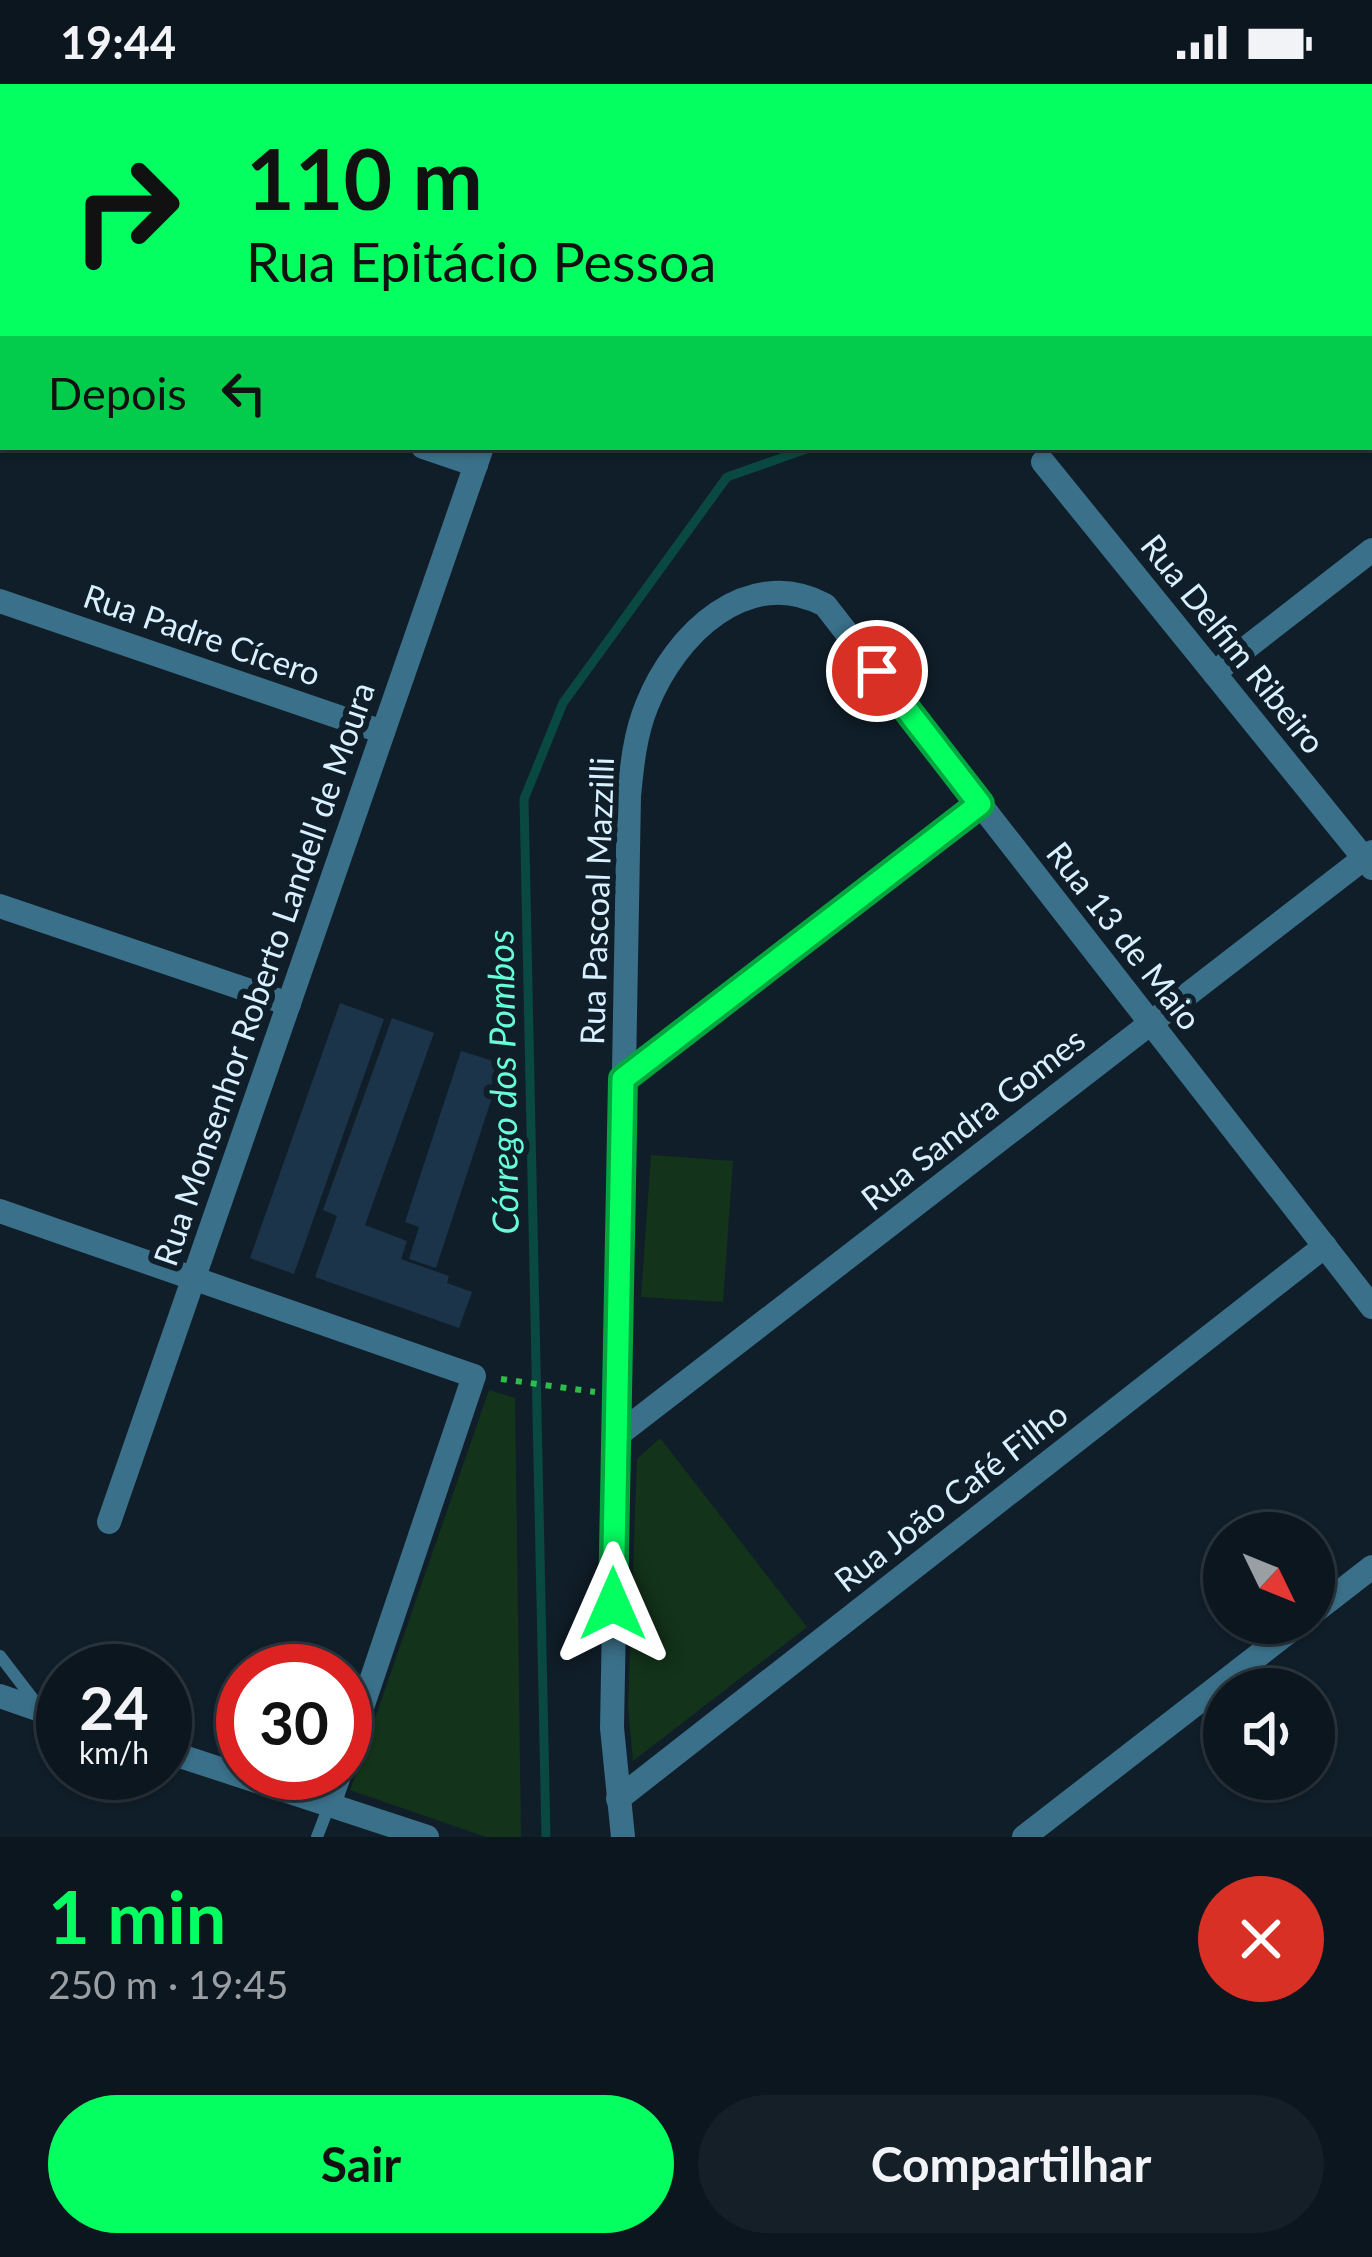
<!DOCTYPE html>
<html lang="pt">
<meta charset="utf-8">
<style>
body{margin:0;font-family:Lato,sans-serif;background:#151f28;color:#f1f3f6;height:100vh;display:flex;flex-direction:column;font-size:45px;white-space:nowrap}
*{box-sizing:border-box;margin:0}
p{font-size:39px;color:#9a9fa4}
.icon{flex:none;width:66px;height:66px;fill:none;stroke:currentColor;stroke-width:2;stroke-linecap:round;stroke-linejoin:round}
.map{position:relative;height:1753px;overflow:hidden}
.drawer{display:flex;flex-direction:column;background:#0c161f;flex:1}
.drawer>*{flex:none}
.top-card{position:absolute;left:0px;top:0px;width:1374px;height:366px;box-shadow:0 3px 9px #0004,0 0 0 3px #2c353d;background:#04ff61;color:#111;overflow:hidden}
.needle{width:78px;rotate:133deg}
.controls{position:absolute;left:1203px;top:1428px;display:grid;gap:24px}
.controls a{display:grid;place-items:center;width:132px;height:132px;border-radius:50%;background:#0c161f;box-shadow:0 3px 9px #0004,0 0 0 3px #2c353d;font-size:60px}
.speed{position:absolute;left:36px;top:1560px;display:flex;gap:24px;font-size:60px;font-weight:700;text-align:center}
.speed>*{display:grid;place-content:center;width:156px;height:156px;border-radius:50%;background:#0c161f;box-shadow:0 3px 9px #0004,0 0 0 3px #2c353d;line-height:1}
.speed small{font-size:30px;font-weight:400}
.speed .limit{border:18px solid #d22;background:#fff;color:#111}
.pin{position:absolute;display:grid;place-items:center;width:102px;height:102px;color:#fff;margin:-51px;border:6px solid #fff;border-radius:50%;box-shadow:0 3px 12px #0007}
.me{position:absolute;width:132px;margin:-66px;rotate:0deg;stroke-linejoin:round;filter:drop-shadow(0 0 9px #0008)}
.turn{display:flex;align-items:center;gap:42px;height:252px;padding:0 48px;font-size:54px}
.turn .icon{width:156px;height:156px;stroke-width:2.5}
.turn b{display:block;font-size:84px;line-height:102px}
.then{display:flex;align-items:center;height:114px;padding:0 48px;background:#0003;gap:24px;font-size:45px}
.round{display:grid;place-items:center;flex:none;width:126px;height:126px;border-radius:63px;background:#151f28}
.headline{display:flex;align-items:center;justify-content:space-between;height:204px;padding:0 48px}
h1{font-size:72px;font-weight:700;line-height:90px;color:#04ff61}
.cta{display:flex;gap:24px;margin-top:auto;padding:24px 48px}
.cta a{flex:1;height:138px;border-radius:72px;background:#04ff61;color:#111;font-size:48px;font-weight:700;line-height:138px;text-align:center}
.cta a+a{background:#151f28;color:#f1f3f6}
.status{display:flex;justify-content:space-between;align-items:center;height:84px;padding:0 60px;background:#0c161f;direction:ltr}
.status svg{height:33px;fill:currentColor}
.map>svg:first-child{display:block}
</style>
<div class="status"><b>19:44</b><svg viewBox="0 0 49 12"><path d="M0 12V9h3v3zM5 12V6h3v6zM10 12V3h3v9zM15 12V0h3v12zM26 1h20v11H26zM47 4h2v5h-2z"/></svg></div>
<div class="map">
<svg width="1372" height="1753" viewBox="0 0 1372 1753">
<rect width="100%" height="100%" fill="#101e29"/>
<g fill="#13331a">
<polygon points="651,1071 733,1077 723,1218 641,1213"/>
<polygon points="489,1306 515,1314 521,1753 486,1753 350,1706"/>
<polygon points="660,1354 807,1543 633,1677 628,1623 637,1375"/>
</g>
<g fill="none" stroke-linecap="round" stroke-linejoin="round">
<g stroke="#0a4842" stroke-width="9">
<polyline points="616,0 618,3"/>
<polyline points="1371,200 1372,200"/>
<polyline points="546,1753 524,715 563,619 727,393 812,363"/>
</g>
</g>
<g fill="#1b344a">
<polygon points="340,919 384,935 294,1190 250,1174"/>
<polygon points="392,934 434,949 365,1141 407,1157 401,1175 449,1192 447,1199 472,1208 459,1244 315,1193 337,1132 323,1126"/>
<polygon points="461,967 503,980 436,1184 409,1175 419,1143 405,1138"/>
</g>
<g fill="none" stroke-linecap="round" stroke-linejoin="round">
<polyline stroke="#2ebd4c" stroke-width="6" stroke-dasharray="6 9" stroke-linecap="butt" points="501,1295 595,1308"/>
<g stroke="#3a7089" stroke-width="12">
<polyline points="0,1572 36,1619"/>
<polyline points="317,1753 329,1722"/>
</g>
<g stroke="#3a7089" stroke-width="24">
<polyline points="204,0 213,3"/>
<polyline points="85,3 87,0"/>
<polyline points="0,219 3,220"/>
<polyline points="0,254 3,245"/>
<polyline points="423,363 476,381"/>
<polyline points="1043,378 1372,784"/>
<polyline points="0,517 383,648"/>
<polyline points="1214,589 1372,466"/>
<polyline points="0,822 289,920"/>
<polyline points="623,995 980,720"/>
<polyline points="0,1127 474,1292 345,1674"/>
<polyline points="614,1354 1372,768"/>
<polyline points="109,1438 482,363"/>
<polyline points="1314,1528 1372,1483"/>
<polyline points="0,1612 63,1634"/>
<polyline points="165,1667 427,1753"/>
<polyline points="618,1715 1325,1162"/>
<polyline points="329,1720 340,1689"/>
<path d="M623,1753L612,1644L629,712C632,681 635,650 647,621C675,550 748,480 825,521L1372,1223"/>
<polyline points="1024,1753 1300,1539"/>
</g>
</g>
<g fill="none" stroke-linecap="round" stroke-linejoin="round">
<g stroke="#03a63f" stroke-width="30">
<polyline id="route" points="613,1520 623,995 980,720 877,587"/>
</g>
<use href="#route" stroke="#04ff61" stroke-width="21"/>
</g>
<g text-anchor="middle" stroke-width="12" stroke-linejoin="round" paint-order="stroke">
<g font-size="33" fill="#d8f0ff" stroke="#101e29">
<text transform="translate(202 551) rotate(19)" y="12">Rua Padre Cícero</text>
<text transform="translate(1233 560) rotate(51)" y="12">Rua Delfim Ribeiro</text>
<text transform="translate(597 817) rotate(-88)" y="12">Rua Pascoal Mazzilli</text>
<text transform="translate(1124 852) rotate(52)" y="12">Rua 13 de Maio</text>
<text transform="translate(264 890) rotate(-71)" y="12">Rua Monsenhor Roberto Landell de Moura</text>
<text transform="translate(973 1035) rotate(-38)" y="12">Rua Sandra Gomes</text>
<text transform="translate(951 1413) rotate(-38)" y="12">Rua João Café Filho</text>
</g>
<g font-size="36" font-style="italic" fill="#66ffd6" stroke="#101e29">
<text transform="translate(503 998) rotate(-91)" y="13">Córrego dos Pombos</text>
</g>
</g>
</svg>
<div class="controls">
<a><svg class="needle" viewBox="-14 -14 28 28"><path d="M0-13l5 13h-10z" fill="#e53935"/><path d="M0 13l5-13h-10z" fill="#9a9fa4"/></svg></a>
<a><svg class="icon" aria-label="sound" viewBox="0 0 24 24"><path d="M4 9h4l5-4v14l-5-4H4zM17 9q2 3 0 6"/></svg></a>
</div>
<div class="speed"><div>24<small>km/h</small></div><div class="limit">30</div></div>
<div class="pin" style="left:877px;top:587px;background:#d93025"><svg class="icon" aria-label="arrive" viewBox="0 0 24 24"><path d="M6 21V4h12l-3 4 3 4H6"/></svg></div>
<svg class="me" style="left:613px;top:1520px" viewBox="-20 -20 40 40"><path d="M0-17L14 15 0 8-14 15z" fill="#04ff61" stroke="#fff" stroke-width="4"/></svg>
<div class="top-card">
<div class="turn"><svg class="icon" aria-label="right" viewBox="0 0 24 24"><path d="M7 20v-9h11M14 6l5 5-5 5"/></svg><div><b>110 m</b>Rua Epitácio Pessoa</div></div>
<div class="then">Depois<svg class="icon" aria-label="left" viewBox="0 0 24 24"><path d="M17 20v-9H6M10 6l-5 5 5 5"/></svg></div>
</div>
</div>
<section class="drawer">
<div class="headline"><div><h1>1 min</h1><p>250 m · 19:45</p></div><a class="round" style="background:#d93025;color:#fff"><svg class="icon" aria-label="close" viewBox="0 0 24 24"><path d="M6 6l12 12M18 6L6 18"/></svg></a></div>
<div class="cta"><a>Sair</a><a>Compartilhar</a></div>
</section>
